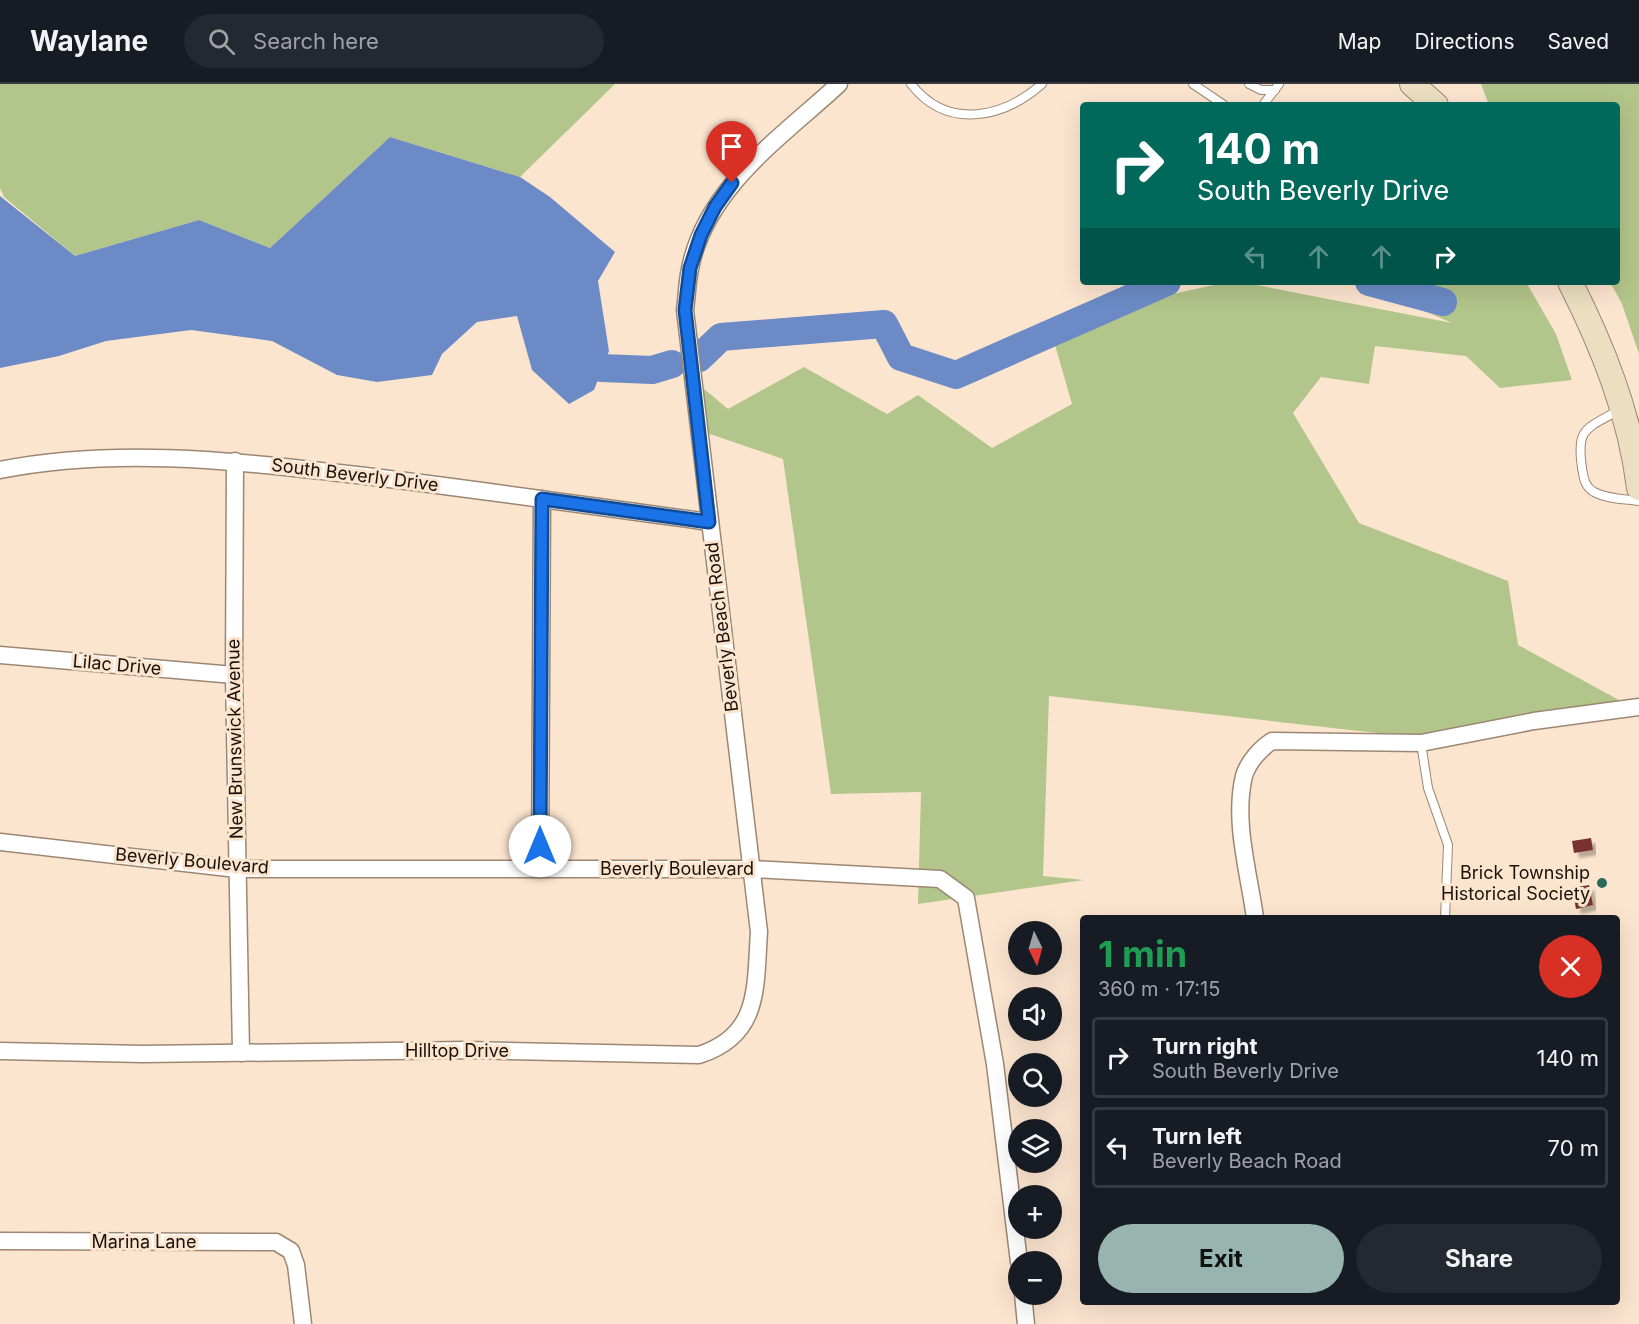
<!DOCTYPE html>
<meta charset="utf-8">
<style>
body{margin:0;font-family:Inter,sans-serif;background:#242831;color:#f1f3f6;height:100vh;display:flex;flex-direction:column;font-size:22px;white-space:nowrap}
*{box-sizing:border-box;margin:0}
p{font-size:20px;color:#9ea1a6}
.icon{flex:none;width:33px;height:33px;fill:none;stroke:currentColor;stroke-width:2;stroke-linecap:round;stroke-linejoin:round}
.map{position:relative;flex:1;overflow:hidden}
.side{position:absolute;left:1080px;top:831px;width:540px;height:390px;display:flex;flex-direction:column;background:#171b24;border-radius:6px;box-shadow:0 6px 24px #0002}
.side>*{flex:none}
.guide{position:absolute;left:1080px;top:18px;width:540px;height:183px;border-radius:6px;box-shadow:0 6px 24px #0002;background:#00695c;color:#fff;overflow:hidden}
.needle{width:39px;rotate:175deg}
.tools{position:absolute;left:1008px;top:837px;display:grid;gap:12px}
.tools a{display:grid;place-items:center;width:54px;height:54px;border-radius:50%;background:#171b24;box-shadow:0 6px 24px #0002;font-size:30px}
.pin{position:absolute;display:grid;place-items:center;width:51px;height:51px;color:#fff;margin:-62px -26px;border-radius:50% 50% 50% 0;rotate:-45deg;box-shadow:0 0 6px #0007}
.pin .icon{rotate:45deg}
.me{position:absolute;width:66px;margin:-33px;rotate:0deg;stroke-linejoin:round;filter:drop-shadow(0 0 4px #0008)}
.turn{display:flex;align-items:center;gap:21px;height:126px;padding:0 18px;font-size:27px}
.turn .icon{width:78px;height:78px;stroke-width:2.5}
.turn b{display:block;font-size:42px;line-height:51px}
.lanes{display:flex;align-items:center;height:57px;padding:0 18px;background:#0003;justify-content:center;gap:30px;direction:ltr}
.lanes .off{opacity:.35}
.round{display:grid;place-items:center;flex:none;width:63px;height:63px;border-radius:32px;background:#242831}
.overview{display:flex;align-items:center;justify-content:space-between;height:102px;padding:0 18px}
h1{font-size:36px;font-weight:700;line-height:45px;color:#1e9e55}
.action{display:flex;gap:12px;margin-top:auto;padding:12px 18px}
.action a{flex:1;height:69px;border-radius:36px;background:#97b5ae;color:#111;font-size:24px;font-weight:700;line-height:69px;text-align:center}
.action a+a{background:#242831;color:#f1f3f6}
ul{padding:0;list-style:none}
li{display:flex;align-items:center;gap:18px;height:81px;margin:0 12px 9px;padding:0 6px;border:3px solid #363941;border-radius:6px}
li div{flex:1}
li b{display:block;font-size:22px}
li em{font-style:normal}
header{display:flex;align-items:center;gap:36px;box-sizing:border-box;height:84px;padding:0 30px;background:#171b24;border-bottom:2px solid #363941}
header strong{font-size:28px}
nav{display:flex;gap:33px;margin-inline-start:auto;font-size:21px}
.search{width:420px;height:54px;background:#242831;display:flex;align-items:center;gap:15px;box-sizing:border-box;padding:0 21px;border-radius:33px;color:#9ea1a6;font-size:22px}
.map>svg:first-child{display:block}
</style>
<header>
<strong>Waylane</strong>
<div class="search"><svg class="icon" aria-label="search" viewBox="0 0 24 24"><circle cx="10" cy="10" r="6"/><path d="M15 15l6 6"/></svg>Search here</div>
<nav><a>Map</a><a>Directions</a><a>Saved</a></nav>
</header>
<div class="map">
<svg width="1639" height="1240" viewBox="0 0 1639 1240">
<defs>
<filter id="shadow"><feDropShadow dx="5" dy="5" stdDeviation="1.5" flood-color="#0004"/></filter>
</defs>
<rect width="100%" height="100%" fill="#fce5cf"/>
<g fill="#b2c58a">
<polygon points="0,0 615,0 520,93 390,53 270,164 199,136 75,172 4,113 0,104"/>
<polygon points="1481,0 1639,0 1639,270 1622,220 1610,198 1617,198 1617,21 1489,21"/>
<polygon points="1228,198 1241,198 1452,239 1357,198 1526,198 1556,250 1572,296 1500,304 1466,272 1375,262 1369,300 1321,293 1293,329 1359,439 1508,497 1518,561 1619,616 1422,654 1049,612 1043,792 1084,796 918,820 921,708 831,710 783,375 707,349 703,304 728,325 804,283 887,330 918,311 992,364 1072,320 1053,254 1168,211"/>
</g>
<polygon fill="#6c8bc6" points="390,53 520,93 550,113 615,168 598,197 609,267 594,306 569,320 532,286 517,232 477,238 442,270 432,291 377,298 337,291 272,257 191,246 106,257 59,272 0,284 0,112 75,172 199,136 270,164"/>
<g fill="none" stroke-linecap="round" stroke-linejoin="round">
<g stroke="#6c8bc6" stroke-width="28">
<polyline points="1369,198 1443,218"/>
<polyline points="699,274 721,253 884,240 901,273 956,291 1167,198"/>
<polyline points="602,284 652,286 672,280"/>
</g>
</g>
<g fill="#783331" filter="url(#shadow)">
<polygon points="1591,754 1593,766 1574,769 1572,757"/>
<polygon points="1589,801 1593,821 1576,825 1572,804"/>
</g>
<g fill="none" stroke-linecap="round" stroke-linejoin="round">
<g stroke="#9c8773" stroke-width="10">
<g id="lane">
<path d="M911,0C947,46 1002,35 1042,0"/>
<polyline points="1193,0 1224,21"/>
<polyline points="1249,0 1261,6 1275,6"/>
<polyline points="1263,21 1279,0"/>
<path d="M1619,326C1586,345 1576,344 1582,384C1584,394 1584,402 1594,408C1607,415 1624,415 1639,417"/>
<polyline points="1421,659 1428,704 1448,761 1445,834"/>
</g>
</g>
<g stroke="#9c8773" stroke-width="19">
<g id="street">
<polyline points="235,377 234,591 241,969"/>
<path d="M0,386C116,363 232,377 348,390C469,404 589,422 709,438"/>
<polyline points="0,571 234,591"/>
<polyline points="0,758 237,785 752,785 940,795 966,814 967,820 995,980 1019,1178"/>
<polyline points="540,785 542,415"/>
<path d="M1255,834C1249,789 1233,737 1244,692C1248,678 1261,664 1272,657L1421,659L1534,637L1639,623"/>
<path d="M0,967L143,970L467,966L699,971C761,951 755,903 759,848L685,226C687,212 687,198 690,185C705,104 783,52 839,0"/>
<polyline points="0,1157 276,1158 291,1167 296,1181 303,1240"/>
<polyline points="1023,1210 1026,1240"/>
</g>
</g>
<g stroke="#9c8773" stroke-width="26">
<g id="secondary">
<polyline points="1412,0 1436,21"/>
<path d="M1570,198C1603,263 1630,331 1639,404"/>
</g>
</g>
<use href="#lane" stroke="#fff" stroke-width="8"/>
<use href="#street" stroke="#fff" stroke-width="16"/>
<use href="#secondary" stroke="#ebdec1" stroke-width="24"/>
</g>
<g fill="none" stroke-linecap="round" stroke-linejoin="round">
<g stroke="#114b97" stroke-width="15">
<polyline id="route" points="540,762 542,415 709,438 685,226 690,184 701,151 715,123 732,99"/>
</g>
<use href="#route" stroke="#1a73e8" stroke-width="10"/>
</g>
<circle fill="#296957" stroke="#fce5cf" stroke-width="2" cx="1602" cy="799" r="6"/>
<g text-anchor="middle" stroke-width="6" stroke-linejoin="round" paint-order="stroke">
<g font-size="18" fill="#1a120a" stroke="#fce5cf">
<text transform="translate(355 391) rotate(7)" y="6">South Beverly Drive</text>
<text transform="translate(722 543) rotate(-97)" y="6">Beverly Beach Road</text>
<text transform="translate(117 581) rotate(5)" y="6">Lilac Drive</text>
<text transform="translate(235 655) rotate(-91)" y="6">New Brunswick Avenue</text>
<text transform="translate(192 777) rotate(5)" y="6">Beverly Boulevard</text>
<text x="677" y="791">Beverly Boulevard</text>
<text x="457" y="973">Hilltop Drive</text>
<text x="144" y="1164">Marina Lane</text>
</g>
<g font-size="18" fill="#1a120a" stroke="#fce5cf" text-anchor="end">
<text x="1590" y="795">Brick Township<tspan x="1590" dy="21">Historical Society</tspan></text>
</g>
</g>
</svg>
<div class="tools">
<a><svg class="needle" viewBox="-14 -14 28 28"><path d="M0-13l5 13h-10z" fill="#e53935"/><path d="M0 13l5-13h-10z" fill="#9ea1a6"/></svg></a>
<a><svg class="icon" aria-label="sound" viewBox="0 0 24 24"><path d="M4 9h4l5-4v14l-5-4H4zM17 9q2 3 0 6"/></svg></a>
<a><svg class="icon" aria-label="search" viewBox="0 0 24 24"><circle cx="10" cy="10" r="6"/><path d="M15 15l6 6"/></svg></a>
<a><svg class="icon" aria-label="layers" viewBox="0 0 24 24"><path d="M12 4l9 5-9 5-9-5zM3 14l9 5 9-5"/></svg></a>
<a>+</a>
<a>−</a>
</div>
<div class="pin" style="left:732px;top:99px;background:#d93025"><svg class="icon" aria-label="arrive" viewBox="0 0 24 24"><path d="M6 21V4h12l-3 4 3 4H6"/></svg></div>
<svg class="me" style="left:540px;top:762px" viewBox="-20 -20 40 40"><circle r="19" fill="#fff"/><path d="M0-13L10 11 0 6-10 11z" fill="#1a73e8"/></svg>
<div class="guide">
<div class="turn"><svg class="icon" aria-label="right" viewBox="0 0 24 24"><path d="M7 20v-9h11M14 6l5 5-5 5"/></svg><div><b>140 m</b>South Beverly Drive</div></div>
<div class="lanes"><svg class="icon off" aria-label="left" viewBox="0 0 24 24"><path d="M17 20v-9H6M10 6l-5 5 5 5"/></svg><svg class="icon off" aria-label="ahead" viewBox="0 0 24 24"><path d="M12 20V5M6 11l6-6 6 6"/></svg><svg class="icon off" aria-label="ahead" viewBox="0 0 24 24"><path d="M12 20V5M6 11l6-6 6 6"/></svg><svg class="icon" aria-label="right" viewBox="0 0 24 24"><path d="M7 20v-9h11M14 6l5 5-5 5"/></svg></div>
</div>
<section class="side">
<div class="overview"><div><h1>1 min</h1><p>360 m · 17:15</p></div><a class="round" style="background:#d93025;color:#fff"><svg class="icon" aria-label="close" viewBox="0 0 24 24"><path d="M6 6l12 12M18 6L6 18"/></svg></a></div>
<ul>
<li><svg class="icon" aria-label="right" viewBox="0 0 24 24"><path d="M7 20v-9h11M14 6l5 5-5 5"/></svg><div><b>Turn right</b><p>South Beverly Drive</p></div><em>140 m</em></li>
<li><svg class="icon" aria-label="left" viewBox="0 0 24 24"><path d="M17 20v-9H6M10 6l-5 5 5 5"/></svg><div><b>Turn left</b><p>Beverly Beach Road</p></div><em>70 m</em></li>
</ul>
<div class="action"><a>Exit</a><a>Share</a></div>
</section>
</div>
